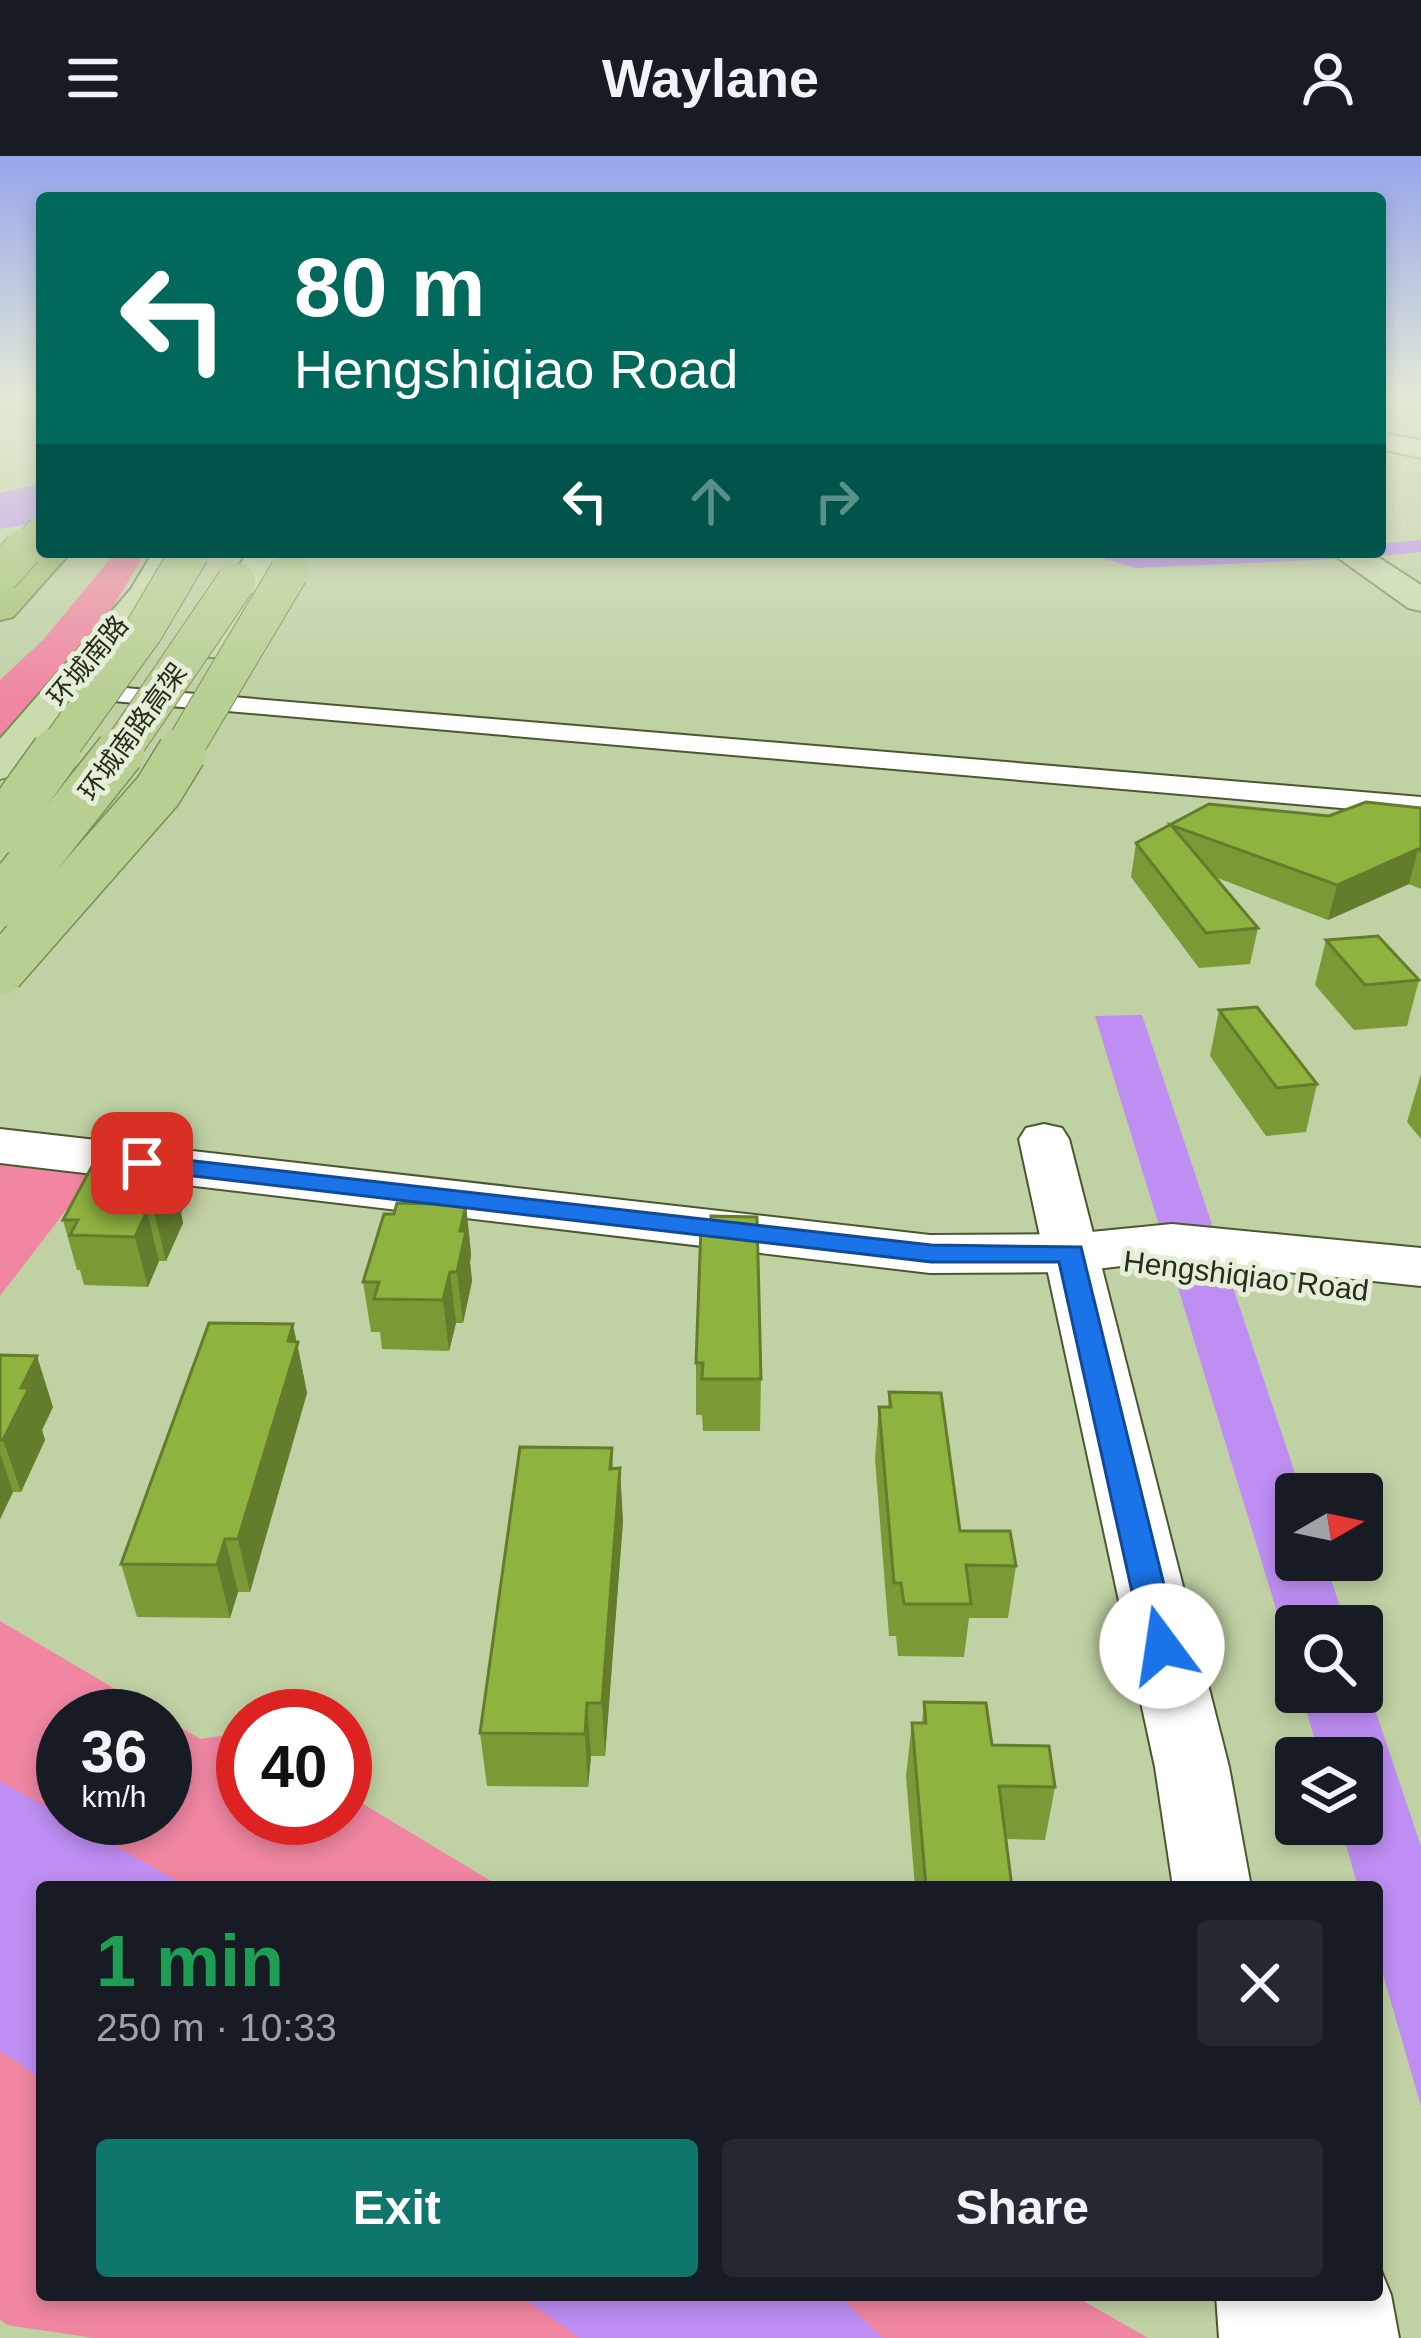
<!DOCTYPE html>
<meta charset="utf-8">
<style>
body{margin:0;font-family:Helvetica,"Noto Sans SC",sans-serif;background:#242831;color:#f1f3f6;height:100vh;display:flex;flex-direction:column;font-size:45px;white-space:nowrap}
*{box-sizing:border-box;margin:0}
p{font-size:39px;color:#9ea1a6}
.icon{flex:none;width:66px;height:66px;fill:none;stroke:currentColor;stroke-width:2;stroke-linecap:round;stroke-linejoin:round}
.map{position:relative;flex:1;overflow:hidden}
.sheet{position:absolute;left:36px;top:1725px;width:1347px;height:420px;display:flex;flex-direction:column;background:#171b24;border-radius:12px;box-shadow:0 6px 18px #0003}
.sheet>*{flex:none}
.banner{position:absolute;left:36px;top:36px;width:1350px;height:366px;border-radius:12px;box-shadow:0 6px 18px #0003;background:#00695c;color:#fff;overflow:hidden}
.needle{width:78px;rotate:81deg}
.tools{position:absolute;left:1275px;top:1317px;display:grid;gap:24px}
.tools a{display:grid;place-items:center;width:108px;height:108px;border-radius:12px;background:#171b24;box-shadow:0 6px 18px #0003;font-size:60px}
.speed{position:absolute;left:36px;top:1533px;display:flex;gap:24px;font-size:60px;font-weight:700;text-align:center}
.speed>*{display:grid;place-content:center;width:156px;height:156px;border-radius:50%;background:#171b24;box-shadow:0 6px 18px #0003;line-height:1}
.speed small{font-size:30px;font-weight:400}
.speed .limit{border:18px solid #d22;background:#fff;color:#111}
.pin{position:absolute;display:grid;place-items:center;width:102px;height:102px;color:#fff;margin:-51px;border-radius:24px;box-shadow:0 6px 18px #0006}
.me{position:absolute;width:132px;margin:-66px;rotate:346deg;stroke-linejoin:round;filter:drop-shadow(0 0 9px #0008)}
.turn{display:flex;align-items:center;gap:42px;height:252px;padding:0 60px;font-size:54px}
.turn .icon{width:156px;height:156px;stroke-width:2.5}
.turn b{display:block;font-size:84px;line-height:102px}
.lanes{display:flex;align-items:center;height:114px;padding:0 60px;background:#0003;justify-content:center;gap:60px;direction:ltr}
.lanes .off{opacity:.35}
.round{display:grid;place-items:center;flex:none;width:126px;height:126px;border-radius:12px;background:#242831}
.head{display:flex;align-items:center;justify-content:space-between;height:204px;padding:0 60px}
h1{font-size:72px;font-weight:700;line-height:90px;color:#1e9e55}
.button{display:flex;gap:24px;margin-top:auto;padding:24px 60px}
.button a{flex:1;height:138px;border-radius:12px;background:#0f766e;color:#fff;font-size:48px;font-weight:700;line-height:138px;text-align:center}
.button a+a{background:#242831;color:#f1f3f6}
header{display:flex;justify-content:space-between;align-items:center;height:156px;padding:0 60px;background:#171b24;font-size:54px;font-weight:700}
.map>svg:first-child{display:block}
</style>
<header><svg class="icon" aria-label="menu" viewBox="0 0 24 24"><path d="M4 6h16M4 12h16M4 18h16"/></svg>Waylane<svg class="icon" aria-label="person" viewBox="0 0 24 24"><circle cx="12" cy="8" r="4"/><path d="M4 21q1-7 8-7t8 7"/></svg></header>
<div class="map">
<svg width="1421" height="2182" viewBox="0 0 1421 2182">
<rect width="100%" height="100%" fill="#c0d1a4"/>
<g fill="#f086a1">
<polygon points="116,396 146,396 87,493 0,594 0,524 43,484"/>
<polygon points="0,1005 96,1015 0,1140"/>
<polygon points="0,1465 161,1560 63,1560 63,1662 165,1662 165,1562 200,1583 243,1577 243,1662 345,1662 345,1637 501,1731 42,1731 42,2139 1073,2139 1148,2182 94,2182 7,2169 0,2163"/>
</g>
<g fill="#be8ef3">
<polygon points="42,327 42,366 0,373 0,337"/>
<polygon points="1142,859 1302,1338 1296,1338 1296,1404 1324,1404 1347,1470 1296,1470 1296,1518 1095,860"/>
<polygon points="1362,1515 1421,1690 1421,1950 1377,1798 1377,1731 1358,1731 1340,1668 1362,1668 1362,1602 1320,1602 1301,1536 1362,1536"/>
<polygon points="0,1625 188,1731 42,1731 42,1924 0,1894"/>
<polygon points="519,2139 837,2139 883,2182 580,2182"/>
</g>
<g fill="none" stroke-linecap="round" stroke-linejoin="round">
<g fill="#be8ef3" fill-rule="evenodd">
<polygon points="1421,384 1421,396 1380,400 1371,396 1380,396 1380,388"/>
<polygon points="1081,396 1370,396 1359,402 1136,412"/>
</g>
<g stroke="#4a5830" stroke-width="4">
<polygon id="minor" points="65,527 1421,641 1421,659 56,540 52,535"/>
</g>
<g stroke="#4a5830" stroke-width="4">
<g id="tertiary">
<polygon points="1044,968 1062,972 1069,983 1229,1611 1251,1731 1173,1731 1155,1611 1019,983 1026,972"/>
<polygon points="1377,2105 1391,2139 1399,2182 1219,2182 1216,2139 1377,2139"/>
</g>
</g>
<g stroke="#4a5830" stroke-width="4">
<polygon id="secondary" points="0,973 930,1079 1071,1078 1172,1068 1421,1092 1421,1130 1172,1104 1071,1116 930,1117 0,1007"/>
</g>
<g stroke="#7a8e56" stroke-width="4">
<g id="primary">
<polygon points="1380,277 1421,284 1421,302 1380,293"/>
<polygon points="153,396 187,396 158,445 15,619 0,623 0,583 131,433"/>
<polygon points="248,396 282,396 217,501 191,501 185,493"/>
<polygon points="1330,396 1370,396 1421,429 1421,455 1408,452"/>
</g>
</g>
<g stroke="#7a8e56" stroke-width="4">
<polygon id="motorway" points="42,389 42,396 71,396 13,461 0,464 0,432"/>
</g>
<use href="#minor" fill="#fff" fill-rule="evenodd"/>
<use href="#tertiary" fill="#fff" fill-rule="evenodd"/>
<use href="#secondary" fill="#fff" fill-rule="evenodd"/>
<use href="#primary" fill="#cadbad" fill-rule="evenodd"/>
<use href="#motorway" fill="#a7c376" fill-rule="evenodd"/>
<g stroke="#7a8e56" stroke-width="40" stroke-linecap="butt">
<g id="trunk-bridge-far1">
<polyline points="54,599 144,474 190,396"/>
<polyline points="118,599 236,426"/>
<polyline points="180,599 289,416"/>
</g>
</g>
<g stroke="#7a8e56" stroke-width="51" stroke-linecap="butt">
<g id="trunk-bridge">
<polyline points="0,674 56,596"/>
<polyline points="0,747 120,596"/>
<polyline points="0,815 158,635 182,596"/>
</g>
</g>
<g stroke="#7a8e56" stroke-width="30" stroke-linecap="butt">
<polyline id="motorway-bridge-far1" points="21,396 42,373"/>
</g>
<g stroke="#7a8e56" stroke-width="40" stroke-linecap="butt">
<polyline id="motorway-bridge" points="0,419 23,393"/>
</g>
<use href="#trunk-bridge-far1" stroke="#b8cf92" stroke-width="38"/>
<use href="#trunk-bridge" stroke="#b8cf92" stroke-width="48"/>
<use href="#motorway-bridge-far1" stroke="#a7c376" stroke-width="28"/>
<use href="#motorway-bridge" stroke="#a7c376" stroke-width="38"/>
</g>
<g fill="#7b9a36">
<polygon points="1209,648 1329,660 1421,652 1421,733 1409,728 1328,764 1215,721 1258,772 1250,808 1199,812 1131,721 1136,687"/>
<polygon points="1326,784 1419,824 1407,870 1354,874 1315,829"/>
<polygon points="1219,854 1317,928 1306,976 1266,980 1210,900"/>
<polygon points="1421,918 1421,983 1407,966"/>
<polygon points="188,1042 181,1057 183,1067 166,1105 159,1105 148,1131 84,1129 80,1114 77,1114 63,1064"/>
<polygon points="466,1049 471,1098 470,1106 472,1125 463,1167 456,1167 449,1195 382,1193 380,1176 371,1176 363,1126 394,1058"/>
<polygon points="701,1071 761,1223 760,1275 703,1275 702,1259 696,1259 696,1207"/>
<polygon points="297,1186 307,1237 250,1436 238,1436 230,1462 137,1461 121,1408"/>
<polygon points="0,1199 53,1251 42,1274 45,1284 21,1336 13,1336 0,1363"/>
<polygon points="889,1236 960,1375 1016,1410 1008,1462 969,1462 964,1501 898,1500 896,1480 889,1480 875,1303 879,1251 888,1251"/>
<polygon points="612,1292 613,1312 623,1365 605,1600 591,1600 588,1631 487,1630 480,1577"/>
<polygon points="924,1546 1055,1631 1045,1684 1005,1683 1012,1731 915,1731 906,1620 912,1567 922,1567"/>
</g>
<g fill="#647d2c">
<polygon points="1418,693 1409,728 1328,764 1337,729"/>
<polygon points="177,994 188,1042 181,1057 183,1067 166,1105 154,1056 166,1017"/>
<polygon points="466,1049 471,1098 470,1106 472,1125 463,1167 457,1116 460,1075"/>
<polygon points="147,1055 159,1105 148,1131 135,1081"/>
<polygon points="450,1116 456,1167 449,1195 443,1144"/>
<polygon points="293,1168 307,1237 250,1436 238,1383"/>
<polygon points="37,1200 53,1251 42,1274 45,1284 21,1336 3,1284 21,1232"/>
<polygon points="0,1297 13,1336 0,1363"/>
<polygon points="620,1312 623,1365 605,1600 602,1547"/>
<polygon points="225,1383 238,1436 230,1462 217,1409"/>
<polygon points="587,1547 591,1600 588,1631 585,1578"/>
</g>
<g fill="#8fb33f" stroke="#647d2c" stroke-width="3">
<polygon points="1366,646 1421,652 1421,695 1418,693 1337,729 1171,669 1258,772 1206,777 1136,687 1209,648 1329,660"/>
<polygon points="1378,780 1419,824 1365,829 1326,784"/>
<polygon points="1257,851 1317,928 1277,932 1219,854"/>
<polygon points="111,992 177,994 166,1017 172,1018 154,1056 147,1055 135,1081 70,1079 78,1064 63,1064 97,1001 106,1002"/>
<polygon points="397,1047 466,1049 460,1075 466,1075 457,1116 450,1116 443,1144 374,1143 379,1126 363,1126 384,1058 394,1058"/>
<polygon points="711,1060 757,1061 761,1223 702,1223 703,1207 696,1207 701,1071 712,1072"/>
<polygon points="209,1167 293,1168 288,1185 298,1186 238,1383 225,1383 217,1409 121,1408"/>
<polygon points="0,1199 37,1200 21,1232 29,1232 3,1284 0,1284"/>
<polygon points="889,1236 941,1237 960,1375 1010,1375 1016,1410 966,1409 971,1448 904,1448 901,1427 894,1427 879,1251 891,1251"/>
<polygon points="520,1291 612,1292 610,1313 620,1312 602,1547 587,1547 585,1578 480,1577"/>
<polygon points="924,1546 986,1547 992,1589 1049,1590 1055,1631 999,1630 1012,1731 926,1731 912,1567 926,1567"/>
</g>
<linearGradient id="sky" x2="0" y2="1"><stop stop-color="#97a5ec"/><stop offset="0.44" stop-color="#e3ead6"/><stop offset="1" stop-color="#e3ead6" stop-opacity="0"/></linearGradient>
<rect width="1421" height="543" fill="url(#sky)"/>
<polygon fill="#1a73e8" stroke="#114b97" stroke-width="3" points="142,999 931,1089 1081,1091 1179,1490 1174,1500 1162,1504 1149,1500 1144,1490 1059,1106 931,1106 133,1013 130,1007"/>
<g text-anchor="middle" stroke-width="10" stroke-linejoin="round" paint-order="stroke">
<g font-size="27" fill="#272d1c" stroke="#e5eed7">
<text transform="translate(88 505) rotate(-50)" y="9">环城南路</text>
<text transform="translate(133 576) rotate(-54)" y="9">环城南路高架</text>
</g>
<g font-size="30" fill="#272d1c" stroke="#e5eed7">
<text transform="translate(1246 1120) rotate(7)" y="10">Hengshiqiao Road</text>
</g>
</g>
</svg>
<div class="tools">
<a><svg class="needle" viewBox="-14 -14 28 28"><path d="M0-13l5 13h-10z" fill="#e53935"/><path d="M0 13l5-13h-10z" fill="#9ea1a6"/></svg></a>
<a><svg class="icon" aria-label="search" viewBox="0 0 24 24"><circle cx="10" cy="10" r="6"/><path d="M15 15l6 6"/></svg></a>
<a><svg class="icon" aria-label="layers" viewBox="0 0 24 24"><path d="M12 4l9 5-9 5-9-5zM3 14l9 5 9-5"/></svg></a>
</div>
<div class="speed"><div>36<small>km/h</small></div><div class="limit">40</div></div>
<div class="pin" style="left:142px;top:1007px;background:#d93025"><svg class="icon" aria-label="arrive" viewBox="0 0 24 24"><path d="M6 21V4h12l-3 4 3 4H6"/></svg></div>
<svg class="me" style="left:1162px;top:1490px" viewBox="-20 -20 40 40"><circle r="19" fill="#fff"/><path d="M0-13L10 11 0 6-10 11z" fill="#1a73e8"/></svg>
<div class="banner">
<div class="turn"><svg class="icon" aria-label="left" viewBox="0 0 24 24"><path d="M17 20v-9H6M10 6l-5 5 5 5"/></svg><div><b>80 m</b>Hengshiqiao Road</div></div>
<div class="lanes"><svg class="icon" aria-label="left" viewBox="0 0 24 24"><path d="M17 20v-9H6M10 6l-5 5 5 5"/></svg><svg class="icon off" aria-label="ahead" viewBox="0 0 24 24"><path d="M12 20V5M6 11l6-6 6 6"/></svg><svg class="icon off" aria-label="right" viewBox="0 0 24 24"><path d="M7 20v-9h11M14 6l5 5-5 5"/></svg></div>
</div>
<section class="sheet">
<div class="head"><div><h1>1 min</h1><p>250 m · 10:33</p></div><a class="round"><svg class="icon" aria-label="close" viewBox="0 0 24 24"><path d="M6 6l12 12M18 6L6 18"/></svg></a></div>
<div class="button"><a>Exit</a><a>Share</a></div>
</section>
</div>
